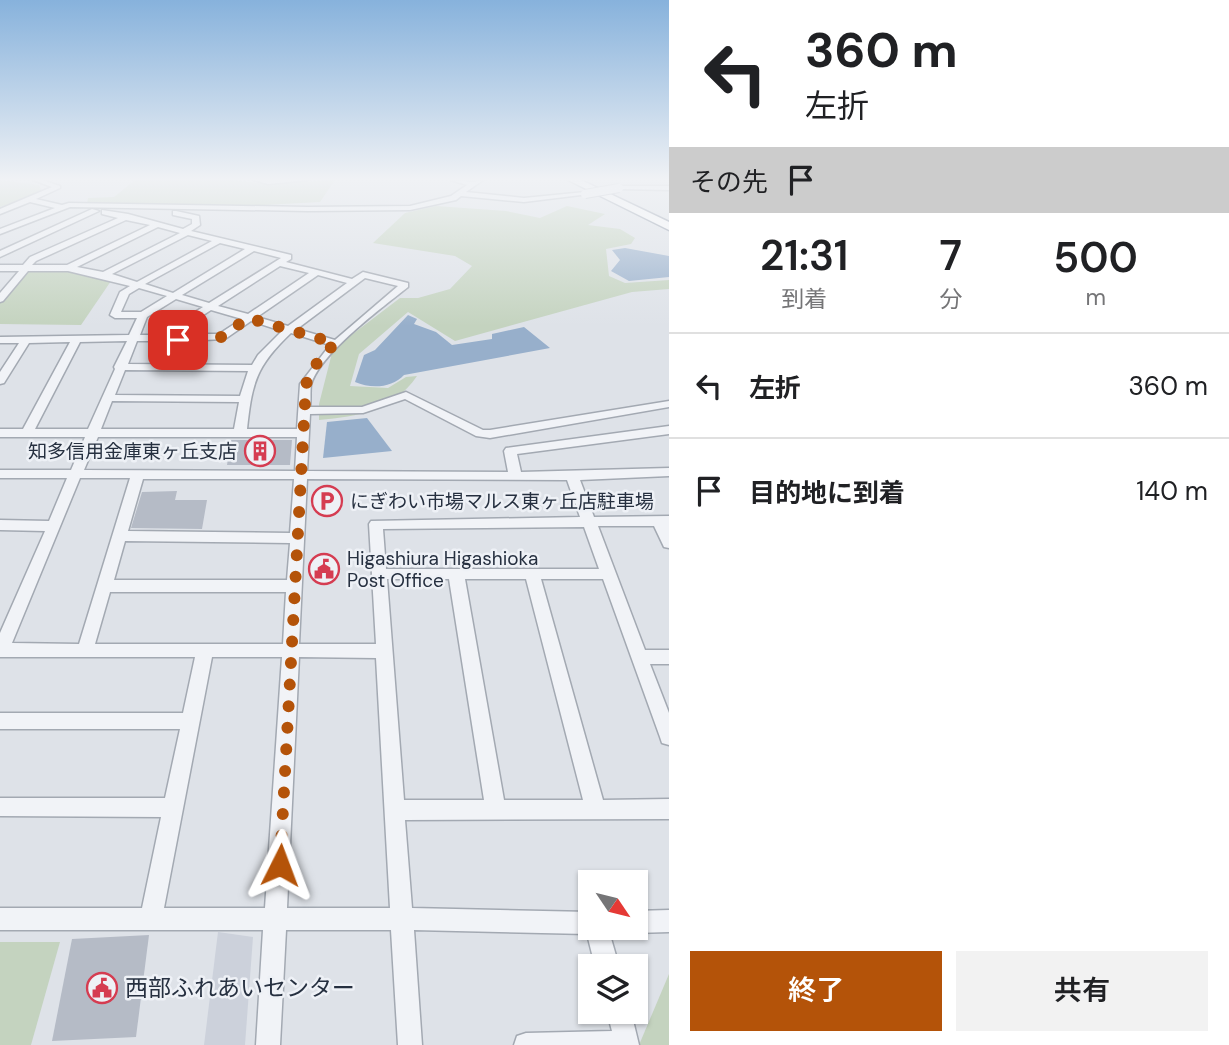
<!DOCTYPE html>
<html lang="ja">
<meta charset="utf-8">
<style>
body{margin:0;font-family:"DM Sans","Noto Sans JP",sans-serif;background:#f2f2f2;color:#202124;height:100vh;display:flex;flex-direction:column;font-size:26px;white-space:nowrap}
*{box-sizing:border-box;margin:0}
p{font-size:23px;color:#757577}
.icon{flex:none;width:38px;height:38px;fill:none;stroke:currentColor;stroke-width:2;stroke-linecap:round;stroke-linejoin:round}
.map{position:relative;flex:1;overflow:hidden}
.side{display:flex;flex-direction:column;background:#fff;width:560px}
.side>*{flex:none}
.banner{background:#fff;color:#202124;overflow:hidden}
.needle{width:46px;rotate:125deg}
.tools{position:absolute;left:578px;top:870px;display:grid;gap:14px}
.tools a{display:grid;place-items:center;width:70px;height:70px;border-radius:0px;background:#fff;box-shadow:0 2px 5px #0004;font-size:35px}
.pin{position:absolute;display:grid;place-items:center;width:60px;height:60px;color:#fff;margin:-30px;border-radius:14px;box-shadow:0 4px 10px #0006}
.me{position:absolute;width:77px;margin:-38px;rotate:3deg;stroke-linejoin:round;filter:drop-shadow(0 0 5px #0008)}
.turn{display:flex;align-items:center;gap:24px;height:147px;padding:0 21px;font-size:32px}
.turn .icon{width:91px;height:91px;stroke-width:2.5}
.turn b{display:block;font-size:49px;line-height:60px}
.then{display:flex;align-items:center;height:66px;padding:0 21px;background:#0003;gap:14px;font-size:26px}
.eta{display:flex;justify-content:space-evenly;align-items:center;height:119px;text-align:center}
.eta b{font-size:42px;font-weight:600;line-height:49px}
.button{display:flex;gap:14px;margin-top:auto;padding:14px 21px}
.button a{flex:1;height:80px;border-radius:0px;background:#b45309;color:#fff;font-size:28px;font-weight:600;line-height:80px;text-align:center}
.button a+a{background:#f2f2f2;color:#202124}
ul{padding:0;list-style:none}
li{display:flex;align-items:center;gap:21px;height:105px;padding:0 21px;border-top:2px solid #e0e0e0}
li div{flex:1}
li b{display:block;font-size:26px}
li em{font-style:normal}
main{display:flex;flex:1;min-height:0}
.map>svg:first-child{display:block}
</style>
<main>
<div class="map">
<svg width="669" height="1045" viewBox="0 0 669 1045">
<rect width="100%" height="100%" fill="#dee2e8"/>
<polygon fill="#ccd1db" points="218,932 253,937 245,1045 204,1045"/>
<g fill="#c4d3bf">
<polygon points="0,180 39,185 42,192 0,207"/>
<polygon points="135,180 231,180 270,184 335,180 320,202 246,206 87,204 88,198 114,197"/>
<path d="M436,206L506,211L540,218L567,206L605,214L588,225L620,229L635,238L631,244L606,249L609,276L625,283L669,280V289L632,292L455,341L408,312L359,354L350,386L388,388L406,377L417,376C392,412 359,416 319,420V404L333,349L400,298H418L450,289L472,266L455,256L373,243L405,213Z"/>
<polygon points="21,270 77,272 111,281 81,325 0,324 0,298"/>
<polygon points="0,942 60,942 31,1045 0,1045"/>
<polygon points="669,974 669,1045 639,1045"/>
</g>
<g fill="#97afcb">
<polygon points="625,248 669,256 669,277 629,281 611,271 620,260 612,250"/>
<path d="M408,315L417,319L414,324L436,332L452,345L492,339V334L524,327L550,348L404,375C392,388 371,389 355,382L364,355L375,350Z"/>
<polygon points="367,418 392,451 323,458 327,422"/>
</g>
<g fill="#b5bbc6">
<polygon points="231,440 292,440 290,465 227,465"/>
<polygon points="177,491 175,500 207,500 202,529 131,528 142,492"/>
<polygon points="149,935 136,1037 52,1041 72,939"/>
</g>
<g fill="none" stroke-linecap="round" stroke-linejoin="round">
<g stroke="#a3a9b2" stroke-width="3">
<g id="minor">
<polygon points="33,180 42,180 60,186 60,188 36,199 62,205 69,203 308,207 410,206 451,196 467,185 451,180 472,182 483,180 466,192 524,198 585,192 589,194 524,202 461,196 456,200 410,210 308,211 70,207 0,234 0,229 55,208 30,202 0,214 0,209 52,187"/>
<polygon points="254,180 308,180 268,184"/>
<polygon points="619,186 669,186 669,190 617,189"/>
<polygon points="92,209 99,211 0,257 0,251"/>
<path d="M102,210L128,214L183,229L192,224V219L173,215V211H176L199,216L200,225L191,231L291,255V259L286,262L352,279L363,272L408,283V287C383,307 319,354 311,385C310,392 311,401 310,407H362L406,392L483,430H490L669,401V407L490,438L476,436L405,399L363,413L310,414L307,471L508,472L504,451L506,448L669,426V434L517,454L521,472L669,468V476L580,480L594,517L669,516V548L664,547L654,526H598L645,650H669V664H650L669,713V745L662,743L660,737L603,579H541L603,800L669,799V819L405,820L412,908L590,912V928H608L619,966H595L587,934L414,930L422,1045H398L391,930H286L280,1045H256L263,930H0V908H142L161,817L0,816V798H165L180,729H0V713H183L195,657H0V633L45,531L0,530V520L49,521L67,478H0V470H71L85,437H0V429H23L70,342L29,343L4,383L0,384V372L19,343H0V337L129,335L137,318H115L110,315L120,292L130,286L68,271H28L3,301L0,302V293L19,271H0V265H23L30,257L118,218L102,214ZM126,220L150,225L67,265H32L36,261ZM158,227L180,233L103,272L77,267ZM188,235L212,241L137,282L112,274ZM220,243L245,249L173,293L145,284ZM254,251L281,258L209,303L182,295ZM280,266L309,273L248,314L218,306ZM318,275L347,283L288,326L257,317ZM365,278L398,286L335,340L297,329ZM139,288L167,296L141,312H121L129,294ZM176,299L203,307L184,319L176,335H140L147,317ZM211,310L242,319L219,334H186L191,323ZM251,321L282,331L258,355L252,365L128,364L137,341H173L178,343L183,341L225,339ZM291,333L330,345L300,384L297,429H247C252,383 256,366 291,333ZM127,341L114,367L115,369L88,429H35L80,342ZM125,370L248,371L240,396L115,395ZM112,401L239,402L234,429H101ZM98,437H297L295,471L84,470ZM80,478H130L79,644L12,643ZM143,479H294L290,533L128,531ZM307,479L567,480L580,517L371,521L369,524L376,644H299ZM584,527L599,569H386L383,529ZM125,541L290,543L287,580H114ZM387,579H449L484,800H404ZM465,579H526L583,800H504ZM110,592H286L283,644H95ZM212,657H282L265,908H164ZM299,657L376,658L390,908H287Z"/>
<polygon points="669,910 669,932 635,933 627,930 626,928 635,928 635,911"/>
<polygon points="607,1012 631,1012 639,1045 514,1045 517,1036 526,1033 612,1031"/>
</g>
</g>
<g stroke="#858fa0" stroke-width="3">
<polygon id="highway" points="568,180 581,180 669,222 669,230"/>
</g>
<use href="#minor" fill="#f1f3f7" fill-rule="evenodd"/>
<use href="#highway" fill="#fff" fill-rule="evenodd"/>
<g stroke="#a3a9b2" stroke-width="10" stroke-linecap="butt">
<polyline id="minor-bridge" points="585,194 619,188"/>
</g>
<use href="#minor-bridge" stroke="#f1f3f7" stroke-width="8"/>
</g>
<linearGradient id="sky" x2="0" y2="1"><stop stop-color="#87b2dc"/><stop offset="0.55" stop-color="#f0f2f5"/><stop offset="1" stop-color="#f0f2f5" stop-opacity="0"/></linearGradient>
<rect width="669" height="326" fill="url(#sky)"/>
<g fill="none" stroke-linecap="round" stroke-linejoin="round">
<polyline stroke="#b45309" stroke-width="12" stroke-dasharray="0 21.6" points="178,340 221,337 248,318 335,343 318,361 306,384 280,865"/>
</g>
<defs>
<g id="building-ring" transform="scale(1.575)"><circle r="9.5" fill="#eef1f6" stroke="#d53c51" stroke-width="1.5"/><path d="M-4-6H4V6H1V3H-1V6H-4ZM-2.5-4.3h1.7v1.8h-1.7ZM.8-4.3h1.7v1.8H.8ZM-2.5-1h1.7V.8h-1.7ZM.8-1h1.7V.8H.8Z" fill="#d53c51"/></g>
<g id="parking-ring" transform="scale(1.575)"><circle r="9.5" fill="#eef1f6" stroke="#d53c51" stroke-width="1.5"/><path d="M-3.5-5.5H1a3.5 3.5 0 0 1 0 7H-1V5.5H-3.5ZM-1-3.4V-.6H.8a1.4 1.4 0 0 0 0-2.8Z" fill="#d53c51"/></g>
<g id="civic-ring" transform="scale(1.575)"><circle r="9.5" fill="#eef1f6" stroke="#d53c51" stroke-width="1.5"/><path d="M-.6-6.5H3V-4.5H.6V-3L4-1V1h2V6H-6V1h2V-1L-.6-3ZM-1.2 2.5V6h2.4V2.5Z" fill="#d53c51"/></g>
</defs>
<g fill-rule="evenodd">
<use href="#building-ring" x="260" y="451"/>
<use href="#parking-ring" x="327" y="501"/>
<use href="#civic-ring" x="324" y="569"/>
<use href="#civic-ring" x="102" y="988"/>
</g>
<g text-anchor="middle" stroke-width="5" stroke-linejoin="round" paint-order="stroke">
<g font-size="19" fill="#263040" stroke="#eef1f6" text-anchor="start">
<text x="237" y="458" text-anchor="end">知多信用金庫東ヶ丘支店</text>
<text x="350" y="508">にぎわい市場マルス東ヶ丘店駐車場</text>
<text x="347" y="565">Higashiura Higashioka<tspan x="347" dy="22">Post Office</tspan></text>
</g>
<g font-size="23" fill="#263040" stroke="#eef1f6" text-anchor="start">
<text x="125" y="996">西部ふれあいセンター</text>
</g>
</g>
</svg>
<div class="tools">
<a><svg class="needle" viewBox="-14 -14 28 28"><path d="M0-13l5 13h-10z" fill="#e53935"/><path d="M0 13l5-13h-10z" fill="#757577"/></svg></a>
<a><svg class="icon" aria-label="layers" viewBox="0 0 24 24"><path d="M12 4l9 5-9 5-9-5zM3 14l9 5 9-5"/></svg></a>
</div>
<div class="pin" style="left:178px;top:340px;background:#d93025"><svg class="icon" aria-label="arrive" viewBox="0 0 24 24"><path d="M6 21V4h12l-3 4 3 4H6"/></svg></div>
<svg class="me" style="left:280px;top:865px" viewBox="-20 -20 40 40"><path d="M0-17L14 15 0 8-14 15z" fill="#b45309" stroke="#fff" stroke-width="4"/></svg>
</div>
<section class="side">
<div class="banner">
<div class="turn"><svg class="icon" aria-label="left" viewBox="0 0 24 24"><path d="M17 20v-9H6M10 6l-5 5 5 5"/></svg><div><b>360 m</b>左折</div></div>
<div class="then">その先<svg class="icon" aria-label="arrive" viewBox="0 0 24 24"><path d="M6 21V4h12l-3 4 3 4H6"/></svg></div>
</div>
<div class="eta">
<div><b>21:31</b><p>到着</p></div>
<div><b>7</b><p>分</p></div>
<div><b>500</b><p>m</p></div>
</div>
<ul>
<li><svg class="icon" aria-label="left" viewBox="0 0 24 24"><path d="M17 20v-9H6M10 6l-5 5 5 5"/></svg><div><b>左折</b></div><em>360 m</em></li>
<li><svg class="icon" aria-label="arrive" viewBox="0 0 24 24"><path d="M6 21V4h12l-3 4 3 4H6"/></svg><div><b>目的地に到着</b></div><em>140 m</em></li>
</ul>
<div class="button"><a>終了</a><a>共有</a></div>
</section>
</main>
